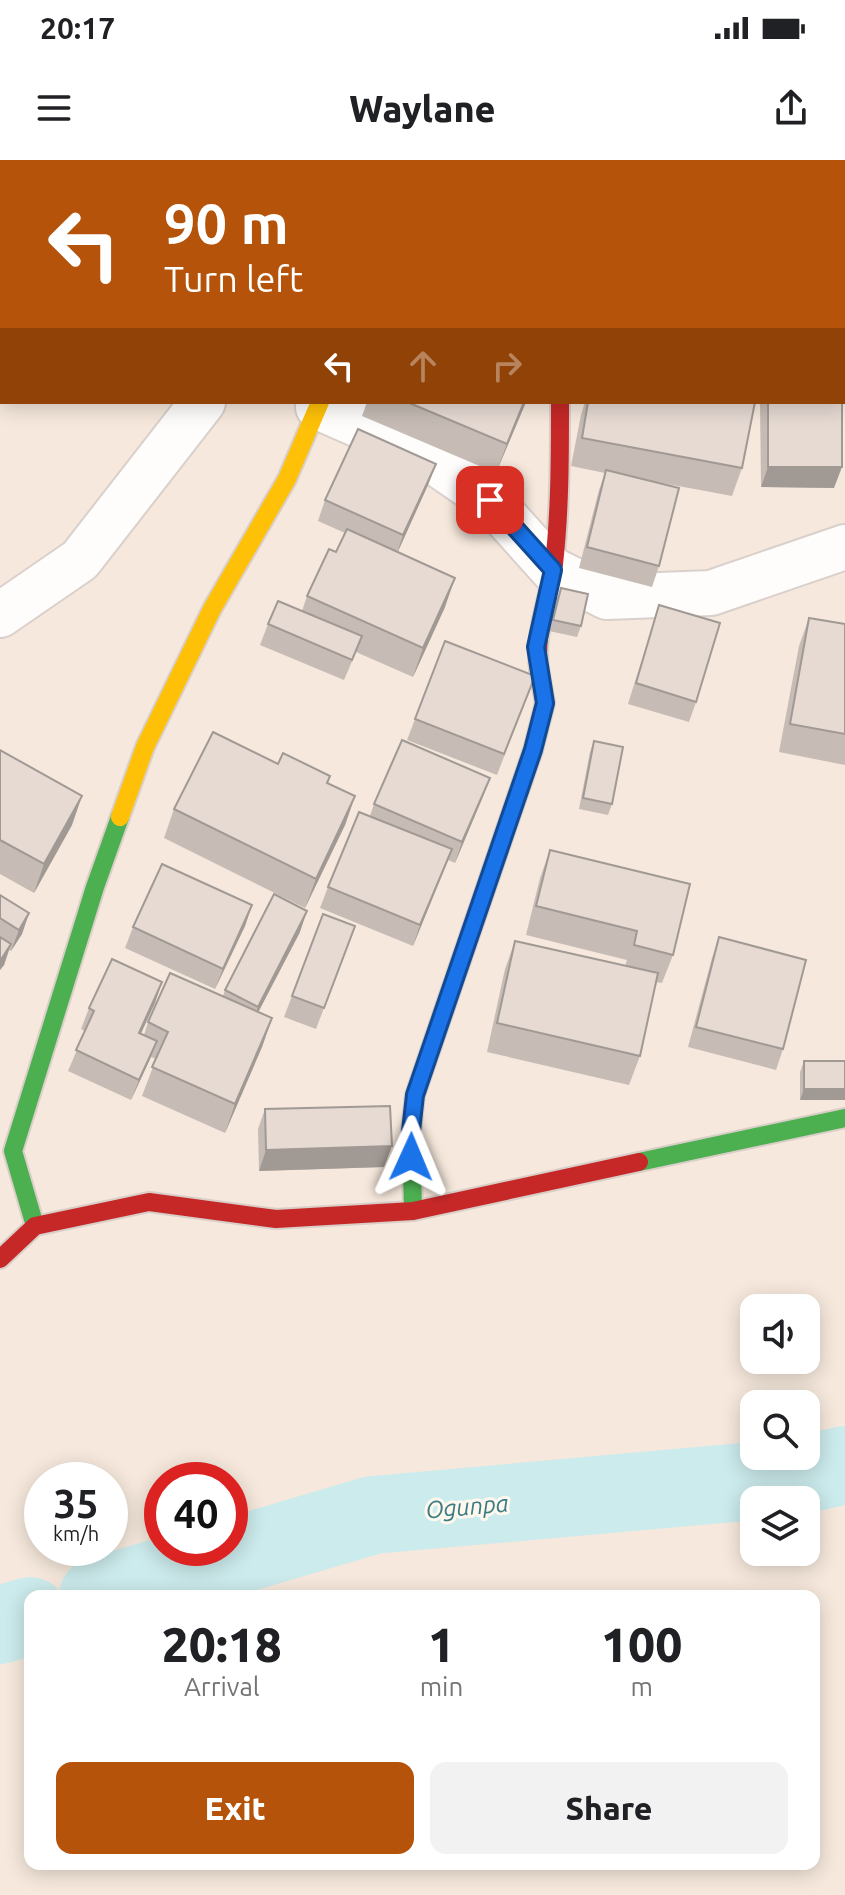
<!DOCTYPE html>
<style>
body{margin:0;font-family:Ubuntu,sans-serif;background:#f2f2f2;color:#202124;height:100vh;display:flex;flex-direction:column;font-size:30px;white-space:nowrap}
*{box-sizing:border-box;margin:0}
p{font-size:26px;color:#757577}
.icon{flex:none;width:44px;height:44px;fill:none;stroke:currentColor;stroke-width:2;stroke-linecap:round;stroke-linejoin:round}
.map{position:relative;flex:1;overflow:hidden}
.sheet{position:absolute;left:24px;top:1430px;width:796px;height:280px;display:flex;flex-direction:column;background:#fff;border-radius:16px;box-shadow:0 4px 20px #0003}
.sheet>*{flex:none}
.hud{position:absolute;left:0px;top:0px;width:846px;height:244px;box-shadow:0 4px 20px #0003;background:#b45309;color:#fff;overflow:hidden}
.buttons{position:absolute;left:740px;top:1134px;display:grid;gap:16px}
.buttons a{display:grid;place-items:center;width:80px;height:80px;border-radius:16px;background:#fff;box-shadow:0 4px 20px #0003;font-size:40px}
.speed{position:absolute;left:24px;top:1302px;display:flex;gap:16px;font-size:40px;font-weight:700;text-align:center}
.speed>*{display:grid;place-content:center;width:104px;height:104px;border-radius:50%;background:#fff;box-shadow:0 4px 20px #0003;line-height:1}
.speed small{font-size:20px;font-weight:400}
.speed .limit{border:12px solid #d22;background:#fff;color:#111}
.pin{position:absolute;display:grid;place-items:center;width:68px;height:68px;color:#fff;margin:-34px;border-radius:16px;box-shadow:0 4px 12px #0006}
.me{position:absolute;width:88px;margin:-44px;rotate:1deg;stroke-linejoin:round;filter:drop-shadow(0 0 6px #0008)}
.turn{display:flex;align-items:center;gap:28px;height:168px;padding:0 32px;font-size:36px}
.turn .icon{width:104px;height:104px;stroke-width:2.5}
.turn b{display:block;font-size:56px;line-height:68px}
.lanes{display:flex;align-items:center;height:76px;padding:0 32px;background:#0003;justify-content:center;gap:40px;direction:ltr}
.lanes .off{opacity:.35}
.eta{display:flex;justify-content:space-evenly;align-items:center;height:136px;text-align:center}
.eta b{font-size:48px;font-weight:800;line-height:56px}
.button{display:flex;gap:16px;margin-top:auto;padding:16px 32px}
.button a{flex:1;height:92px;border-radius:16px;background:#b45309;color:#fff;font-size:32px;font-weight:800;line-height:92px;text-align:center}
.button a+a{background:#f2f2f2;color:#202124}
.status{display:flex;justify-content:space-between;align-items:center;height:56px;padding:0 40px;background:#fff;direction:ltr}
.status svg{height:22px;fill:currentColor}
header{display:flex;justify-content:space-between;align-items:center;height:104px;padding:0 32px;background:#fff;font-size:36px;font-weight:800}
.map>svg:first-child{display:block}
</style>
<div class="status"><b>20:17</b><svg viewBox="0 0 49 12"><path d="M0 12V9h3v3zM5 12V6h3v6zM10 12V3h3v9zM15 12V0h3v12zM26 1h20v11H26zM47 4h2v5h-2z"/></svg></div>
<header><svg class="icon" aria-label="menu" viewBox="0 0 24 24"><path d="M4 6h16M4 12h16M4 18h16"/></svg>Waylane<svg class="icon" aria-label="share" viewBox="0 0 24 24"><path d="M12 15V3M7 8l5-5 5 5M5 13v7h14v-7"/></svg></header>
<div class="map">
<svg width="845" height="1735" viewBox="0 0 845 1735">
<rect width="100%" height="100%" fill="#f9f3ed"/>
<path fill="#f6e8dc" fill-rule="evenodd" d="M0,0H845V1735H0ZM2,2H844V242H2ZM754,1148H806V1200H754ZM754,1244H806V1296H754ZM42,1320H110V1388H42ZM162,1320H230V1388H162ZM754,1340H806V1392H754ZM30,1436H814V1704H30Z"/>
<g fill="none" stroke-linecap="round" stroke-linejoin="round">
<g stroke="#ccebec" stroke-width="78">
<polyline points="98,1436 373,1355 789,1318 845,1305"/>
<polyline points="0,1465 30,1456"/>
</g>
<g stroke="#d9d0cb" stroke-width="48">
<g id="street">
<polyline points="822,0 822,2"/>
<polyline points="400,2 400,0"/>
<polyline points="0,78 2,77"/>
<polyline points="844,200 845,208"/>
<polyline points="318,247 420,292 490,340 553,410 607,437 711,433 845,387"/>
<polyline points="0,455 80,400 203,242"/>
</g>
</g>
<g stroke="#d9cec8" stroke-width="22">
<g id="fast">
<polyline points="639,1002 845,958"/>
<polyline points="413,1051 411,971 415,935 533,590 545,543 539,509"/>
<polyline points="35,1066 13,991 95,727 120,657"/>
</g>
</g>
<g stroke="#d9cec8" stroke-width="22">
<polyline id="slow" points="120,657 145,587 212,449 287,319 320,242"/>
</g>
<g stroke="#d9cec8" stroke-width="22">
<g id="jam">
<path d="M539,509C534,473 549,440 554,404C560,350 560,297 560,242"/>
<polyline points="0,1099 35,1066 149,1042 276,1059 413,1051 639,1002"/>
</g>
</g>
<use href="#street" stroke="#fefdfc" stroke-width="44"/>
<use href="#fast" stroke="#4caf50" stroke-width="18"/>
<use href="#slow" stroke="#ffc107" stroke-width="18"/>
<use href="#jam" stroke="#c62828" stroke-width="18"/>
</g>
<g fill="#c6bbb5">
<polygon points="152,0 308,0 308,2 155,2"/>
<polygon points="523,0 586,0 585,2 527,2"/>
<polygon points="845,52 845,79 844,78"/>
<polygon points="367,242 526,242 496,313 362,256"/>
<polygon points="585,242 755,242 742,308 732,336 657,322 659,406 652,427 579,408 599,330 605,313 571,306 581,255"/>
<polygon points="760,242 842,242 834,328 761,327"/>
<polygon points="436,304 428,325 397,392 445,447 413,517 356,492 344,520 260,485 268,464 302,451 307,436 336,392 345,373 318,361 325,340"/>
<polygon points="561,428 581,466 577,477 549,471 557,439"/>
<polygon points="659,445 696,542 689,562 628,544"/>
<polygon points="809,458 845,464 845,605 779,592 799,486"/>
<polygon points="445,481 535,516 497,615 407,580"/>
<polygon points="594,581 612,644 608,655 579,649 590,592"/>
<polygon points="0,590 72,665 34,733 0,714"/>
<polygon points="278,604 328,623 355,636 345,665 305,748 164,678 174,649"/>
<polygon points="490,618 455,703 448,700 413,786 320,748 328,727 370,656 374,644"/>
<polygon points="550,690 673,795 662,823 656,822 640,896 629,925 487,892 505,809 515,781 625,806 627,800 526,775 540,718"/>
<polygon points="0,735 29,753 22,774 11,791 9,790 4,805 0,810"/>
<polygon points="252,745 245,766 215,829 125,788 133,767"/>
<polygon points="323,754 355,766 316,869 284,857"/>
<polygon points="300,772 258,852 272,858 262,887 225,973 142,936 156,899 151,897 131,940 68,911 85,871 81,869 89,848 155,843 141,874 144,875 148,862 223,836 225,830"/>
<polygon points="719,777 783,889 776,910 688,887 712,798"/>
<polygon points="804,901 845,901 800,940 800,912"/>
<polygon points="265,949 384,1007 259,1011 258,969"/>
</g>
<g fill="#a19994">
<polygon points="524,242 526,242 496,313 507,284"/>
<polygon points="436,304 428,325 396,396 403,375"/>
<polygon points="768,307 842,307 834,328 761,327"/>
<polygon points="455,418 445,447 413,517 423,488"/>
<polygon points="490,618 482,639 455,703 462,682"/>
<polygon points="82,636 72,665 34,733 44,704"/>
<polygon points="355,636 345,665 305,748 316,719"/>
<polygon points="452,689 444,710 413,786 420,765"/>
<polygon points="252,745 245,766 215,829 223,809"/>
<polygon points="307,751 300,772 250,868 258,847"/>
<polygon points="29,753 22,774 11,791 19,770"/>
<polygon points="11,784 4,805 0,810 0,801"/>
<polygon points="162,822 155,843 131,894 139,873"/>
<polygon points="272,858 262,887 225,973 235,944"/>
<polygon points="157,881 149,901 131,940 139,920"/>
<polygon points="804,929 845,929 845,940 800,940"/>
<polygon points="392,986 384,1007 259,1011 266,990"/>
</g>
<g fill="#e6dad3" stroke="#a19994" stroke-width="2">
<polygon points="212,0 308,0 307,2 215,2"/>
<polygon points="628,0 795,0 794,2 627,2"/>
<polygon points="407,242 524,242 507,284"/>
<polygon points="588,242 755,242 742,308 582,278"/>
<rect x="768" y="242" width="74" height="65"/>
<polygon points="358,269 436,304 403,375 325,340"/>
<polygon points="606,310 679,328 659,406 587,387"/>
<polygon points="347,369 455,418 423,488 307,436 329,389 336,392"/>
<polygon points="561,428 588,434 581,466 553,460"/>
<polygon points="278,441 362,476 352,500 268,464"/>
<polygon points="659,445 720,463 696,542 636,523"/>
<polygon points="809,458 845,464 845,574 790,564"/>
<polygon points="445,481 535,516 504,594 415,559"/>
<polygon points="213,572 278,604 283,593 330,616 327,623 355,636 316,719 174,649"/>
<polygon points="402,580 490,618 462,682 374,644"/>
<polygon points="594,581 623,587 612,644 583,638"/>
<polygon points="0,590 82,636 44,704 0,680"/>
<polygon points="359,652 452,689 420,765 328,727"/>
<polygon points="550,690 690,724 673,795 634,785 637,771 536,746"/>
<polygon points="162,704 252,745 223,809 133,767"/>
<polygon points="274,734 307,751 258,847 225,830"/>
<polygon points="0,735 29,753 19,770 0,758"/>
<polygon points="323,754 355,766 324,848 292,836"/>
<polygon points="0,777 11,784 0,801"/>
<polygon points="719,777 806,800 783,889 696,867"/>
<polygon points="515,781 658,813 640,896 497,863"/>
<polygon points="112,799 162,822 139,873 157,881 139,920 76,890 94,851 89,848"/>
<polygon points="170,813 272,858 235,944 152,907 168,872 148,862"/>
<rect x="804" y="901" width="41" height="28"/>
<polygon points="390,946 392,986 266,990 265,949"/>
</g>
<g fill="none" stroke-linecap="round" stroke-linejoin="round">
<g stroke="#114b97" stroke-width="20">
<polyline id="route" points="411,997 411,971 415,935 533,590 545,543 536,487 553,410 490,340"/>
</g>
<use href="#route" stroke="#1a73e8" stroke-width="14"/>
</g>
<g text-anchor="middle" stroke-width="6" stroke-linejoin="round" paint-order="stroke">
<g font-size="24" font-style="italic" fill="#397c82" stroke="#fff8ef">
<text transform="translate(467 1347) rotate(-5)" y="8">Ogunpa</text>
</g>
</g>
</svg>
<div class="buttons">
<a><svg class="icon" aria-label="sound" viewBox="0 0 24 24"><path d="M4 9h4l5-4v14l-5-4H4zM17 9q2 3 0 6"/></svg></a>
<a><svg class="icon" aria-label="search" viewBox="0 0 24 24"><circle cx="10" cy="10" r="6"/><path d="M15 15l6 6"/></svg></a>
<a><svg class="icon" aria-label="layers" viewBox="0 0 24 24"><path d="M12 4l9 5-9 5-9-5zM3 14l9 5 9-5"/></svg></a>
</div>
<div class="speed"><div>35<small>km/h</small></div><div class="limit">40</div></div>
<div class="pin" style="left:490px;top:340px;background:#d93025"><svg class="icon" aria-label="arrive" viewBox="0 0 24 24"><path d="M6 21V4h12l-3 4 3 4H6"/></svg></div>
<svg class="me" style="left:411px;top:997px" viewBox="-20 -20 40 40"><path d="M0-17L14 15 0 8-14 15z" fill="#1a73e8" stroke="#fff" stroke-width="4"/></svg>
<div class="hud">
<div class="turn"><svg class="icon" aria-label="left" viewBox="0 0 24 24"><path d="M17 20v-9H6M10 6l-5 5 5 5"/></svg><div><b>90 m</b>Turn left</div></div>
<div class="lanes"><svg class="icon" aria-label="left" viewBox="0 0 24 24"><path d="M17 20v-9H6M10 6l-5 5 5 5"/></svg><svg class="icon off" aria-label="ahead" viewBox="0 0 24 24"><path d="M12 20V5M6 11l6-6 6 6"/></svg><svg class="icon off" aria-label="right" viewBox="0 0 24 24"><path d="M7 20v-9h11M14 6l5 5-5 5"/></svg></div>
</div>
<section class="sheet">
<div class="eta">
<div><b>20:18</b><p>Arrival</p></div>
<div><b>1</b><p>min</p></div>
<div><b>100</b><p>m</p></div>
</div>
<div class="button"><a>Exit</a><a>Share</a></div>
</section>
</div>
